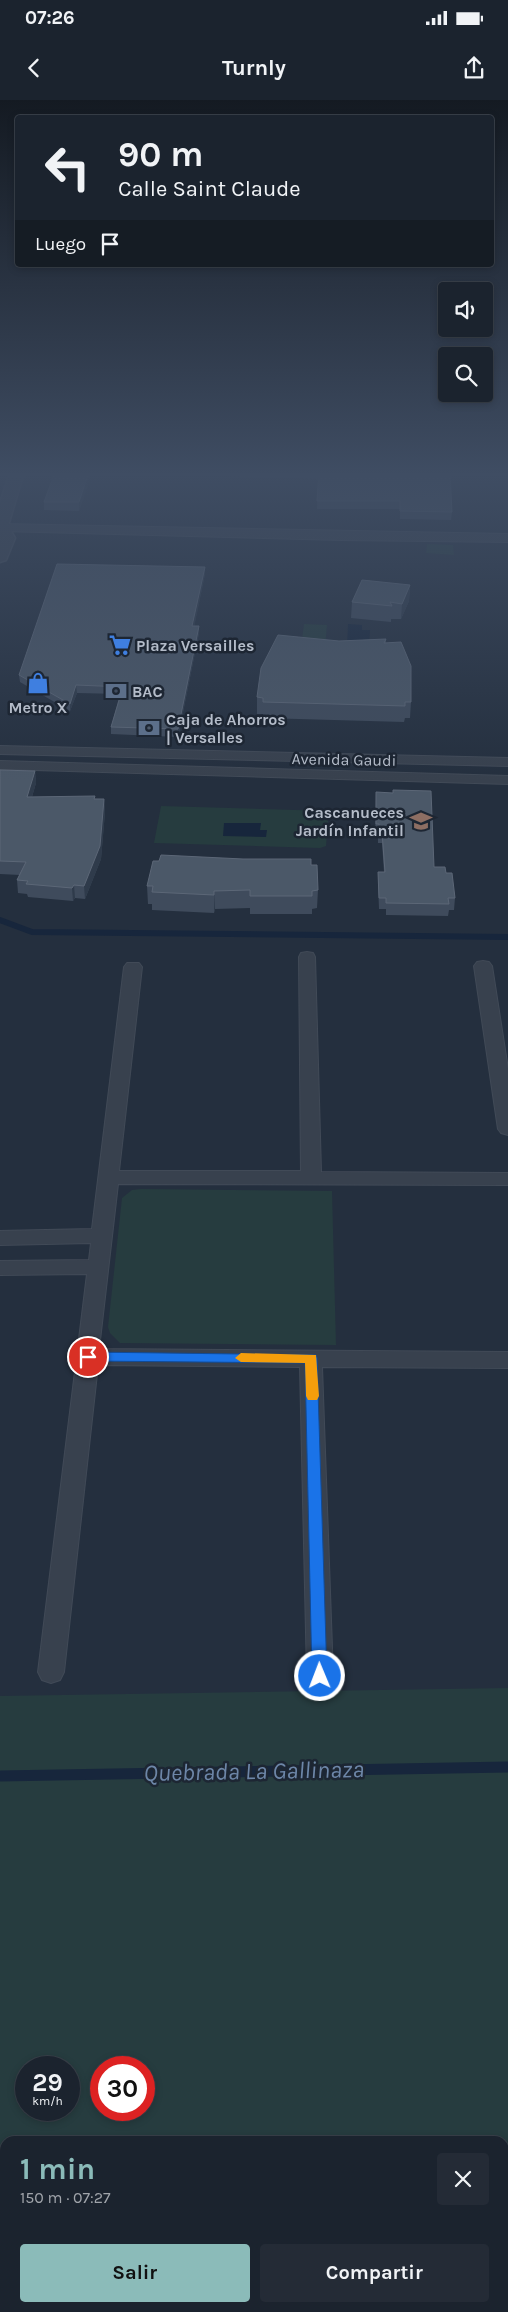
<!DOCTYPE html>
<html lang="es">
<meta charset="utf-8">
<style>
body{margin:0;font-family:Karla,sans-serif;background:#242b36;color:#f1f3f6;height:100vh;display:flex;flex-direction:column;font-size:19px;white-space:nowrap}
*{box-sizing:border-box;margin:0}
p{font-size:16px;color:#a0a4aa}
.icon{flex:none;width:28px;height:28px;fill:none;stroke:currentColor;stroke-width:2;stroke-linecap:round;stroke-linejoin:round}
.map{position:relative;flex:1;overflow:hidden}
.sheet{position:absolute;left:0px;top:2036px;width:509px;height:176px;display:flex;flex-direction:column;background:#1b232e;border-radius:15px 15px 0 0;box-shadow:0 2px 8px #0003,0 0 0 1px #39404a}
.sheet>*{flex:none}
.hud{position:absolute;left:15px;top:15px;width:479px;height:152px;border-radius:5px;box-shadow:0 2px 8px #0003,0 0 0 1px #39404a;background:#1b232e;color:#f1f3f6;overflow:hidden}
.fabs{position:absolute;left:438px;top:182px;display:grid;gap:10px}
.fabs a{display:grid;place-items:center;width:55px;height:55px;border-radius:5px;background:#1b232e;box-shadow:0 2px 8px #0003,0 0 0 1px #39404a;font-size:25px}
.speed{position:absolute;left:15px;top:1956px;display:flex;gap:10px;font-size:25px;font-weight:700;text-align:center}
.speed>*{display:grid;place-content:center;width:65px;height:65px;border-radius:50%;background:#1b232e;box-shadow:0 2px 8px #0003,0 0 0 1px #39404a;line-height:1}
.speed small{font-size:12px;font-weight:400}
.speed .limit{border:8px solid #d22;background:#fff;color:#111}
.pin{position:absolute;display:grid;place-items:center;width:42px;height:42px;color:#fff;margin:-21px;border:2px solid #fff;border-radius:50%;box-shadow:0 1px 5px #0007}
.me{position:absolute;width:55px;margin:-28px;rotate:359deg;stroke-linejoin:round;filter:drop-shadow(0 0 4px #0008)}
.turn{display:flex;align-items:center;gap:18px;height:105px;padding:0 20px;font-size:22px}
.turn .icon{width:65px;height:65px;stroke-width:2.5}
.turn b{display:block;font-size:35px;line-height:42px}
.then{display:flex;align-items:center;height:48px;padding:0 20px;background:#0003;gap:10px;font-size:19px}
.round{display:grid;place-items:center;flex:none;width:52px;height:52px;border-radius:5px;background:#242b36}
.head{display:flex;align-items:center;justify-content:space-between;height:85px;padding:0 20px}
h1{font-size:30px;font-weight:700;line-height:38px;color:#8bbbb9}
.button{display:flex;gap:10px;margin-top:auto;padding:10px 20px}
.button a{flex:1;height:58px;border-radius:5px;background:#8bbbb9;color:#111;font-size:20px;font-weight:700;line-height:58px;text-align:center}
.button a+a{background:#242b36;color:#f1f3f6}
.status{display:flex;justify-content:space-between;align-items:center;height:35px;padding:0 25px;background:#1b232e;direction:ltr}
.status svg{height:14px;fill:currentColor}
header{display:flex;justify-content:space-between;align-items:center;height:65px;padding:0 20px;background:#1b232e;font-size:22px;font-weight:700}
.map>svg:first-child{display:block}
</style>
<div class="status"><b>07:26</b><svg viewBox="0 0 49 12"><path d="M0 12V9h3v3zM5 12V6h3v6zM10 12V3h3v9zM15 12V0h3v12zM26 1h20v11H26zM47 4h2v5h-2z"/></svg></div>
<header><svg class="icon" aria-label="back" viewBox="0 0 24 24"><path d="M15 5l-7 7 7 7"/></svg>Turnly<svg class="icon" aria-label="share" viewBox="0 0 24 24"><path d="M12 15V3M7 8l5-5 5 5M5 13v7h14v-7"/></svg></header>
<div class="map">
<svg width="508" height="2212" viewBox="0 0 508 2212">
<rect width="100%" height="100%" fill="#242f3e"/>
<g fill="#263c3f" fill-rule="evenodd">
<polygon points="427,444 453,445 454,455 426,453"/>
<polygon points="304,524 327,525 325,547 301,547"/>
<polygon points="161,706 329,711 326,746 320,748 154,743"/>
<polygon points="141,1089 332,1091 336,1245 120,1243 110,1233 108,1227 122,1098 132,1090"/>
<path d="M508,1588V2212H0V1596ZM26,1968H69V2010H26ZM101,1968H144V2010H101ZM504,2041V2208H5V2041Z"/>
</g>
<g fill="#17263c">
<polygon points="348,524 362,525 362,530 370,530 369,548 347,548"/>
<polygon points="224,723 261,723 260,730 267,730 266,737 223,736"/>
</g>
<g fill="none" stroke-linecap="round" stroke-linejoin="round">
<polyline stroke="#17263c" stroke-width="6" points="0,820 32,832 508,837"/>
<polyline stroke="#17263c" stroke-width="11" points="0,1676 508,1667"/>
<g stroke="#414a57" stroke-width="2">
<g id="minor">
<polygon points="0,424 508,434 508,442 341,440 1,431"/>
<polygon points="0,646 508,658 508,666 0,654"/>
<polygon points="0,661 508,676 508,684 0,669"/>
<polygon points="307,852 313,853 315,857 321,1072 508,1073 508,1085 118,1084 99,1249 508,1252 508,1268 322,1267 333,1576 329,1584 320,1587 311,1584 307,1576 300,1267 98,1265 64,1572 60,1580 51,1583 42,1580 38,1572 87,1174 0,1175 0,1161 89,1160 91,1143 0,1145 0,1131 92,1129 124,867 127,863 139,863 142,867 119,1071 301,1071 299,857 301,853"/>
<polygon points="483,861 489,862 492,866 508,969 508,1035 501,1033 498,1029 474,866 477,862"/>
</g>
</g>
<g stroke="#414a57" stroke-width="3">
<polygon id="tertiary" points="10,372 24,372 8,426 15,438 6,460 0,462 0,403"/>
</g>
<use href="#minor" fill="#38414e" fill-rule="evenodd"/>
<use href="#tertiary" fill="#38414e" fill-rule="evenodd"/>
</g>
<g fill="#3f4b5c">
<polygon points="92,372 79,411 44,410 44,402"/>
<polygon points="160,372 450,372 452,412 451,420 400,419 400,409 317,409 318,379 160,374"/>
<polygon points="205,467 205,474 194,526 199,526 199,533 178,637 111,634 111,627 120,594 77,593 70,611 20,582 19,575"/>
<polygon points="410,485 409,501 401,519 391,519 391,522 351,518 352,502"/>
<polygon points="386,539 386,543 411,602 410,618 405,618 404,622 263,618 263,614 257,614 257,597"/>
<polygon points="0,670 35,671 36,683 32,697 104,699 105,712 101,759 85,799 75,798 73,801 28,797 27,794 18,793 17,780 20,775 0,774"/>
<polygon points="376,692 434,767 446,773 455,798 454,810 449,810 448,816 386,815 386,809 379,809 378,784 378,772 384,772 382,743 378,743 378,735 375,735"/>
<polygon points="311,765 318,790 317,808 312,809 312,814 250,814 250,808 215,809 214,813 152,810 152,804 148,804 147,786"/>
</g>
<g fill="#2f3b4b">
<polygon points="89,372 92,372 79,411 79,402"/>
<polygon points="205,467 205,474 193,533 192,526"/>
<polygon points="410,485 409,501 401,519 402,504"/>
<polygon points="199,526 199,533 178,637 178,629"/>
<polygon points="76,585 77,593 70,611 70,604"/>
<polygon points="35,671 36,683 28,710 27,697"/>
<polygon points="104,699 105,712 101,759 85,799 84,786"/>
<polygon points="74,785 75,798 73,801 72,788"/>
<polygon points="214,791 215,809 214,813"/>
</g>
<g fill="#4b5868" stroke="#5c6777">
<polygon points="55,372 89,372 79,402 44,402"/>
<polygon points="319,372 450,372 452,412 400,411 400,401 317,401"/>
<polygon points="57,464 205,467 192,526 199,526 178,629 111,627 123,587 76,585 70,604 19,575"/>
<polygon points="362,480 410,485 402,504 390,502 392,506 352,502"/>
<polygon points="278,535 339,541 386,539 384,543 401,542 411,566 411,602 405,602 405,606 263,602 263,598 257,597 261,568"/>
<polygon points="0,670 35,671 27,697 95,696 94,699 104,699 100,746 84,786 74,785 72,788 26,784 28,781 17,780 26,762 0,761"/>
<polygon points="393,690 431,691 434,767 445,767 446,773 452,773 455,798 448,798 449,804 386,803 386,798 379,798 378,772 385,772 382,732 379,732 379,724 376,724 376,692 393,693"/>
<polygon points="161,755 243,759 311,759 311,765 317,765 318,790 312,791 312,796 250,796 250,790 214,791 214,795 152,792 153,786 147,786 153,761 159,761"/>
</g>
<linearGradient id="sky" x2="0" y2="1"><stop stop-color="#141a22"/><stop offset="0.55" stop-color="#3f4d63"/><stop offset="1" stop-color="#3f4d63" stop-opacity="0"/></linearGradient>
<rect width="508" height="681" fill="url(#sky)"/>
<polygon fill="#1a73e8" stroke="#114b97" points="88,1252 316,1255 317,1258 327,1576 325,1580 320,1582 315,1580 312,1576 305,1263 88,1261 82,1257"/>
<polygon fill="#f59e0b" points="241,1253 316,1255 319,1296 317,1300 308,1300 306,1296 305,1263 241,1262 235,1258"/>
<defs>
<g id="supermarket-bare" transform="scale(1.725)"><path d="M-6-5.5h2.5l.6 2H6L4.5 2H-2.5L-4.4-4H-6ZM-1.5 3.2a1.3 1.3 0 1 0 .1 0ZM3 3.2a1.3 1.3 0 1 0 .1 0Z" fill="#3f7fe0" stroke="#1d2633" stroke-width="2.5" paint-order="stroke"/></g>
<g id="shop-bare" transform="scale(1.725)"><path d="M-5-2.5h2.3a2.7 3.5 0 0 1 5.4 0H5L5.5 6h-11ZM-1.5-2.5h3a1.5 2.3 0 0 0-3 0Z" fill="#3f7fe0" stroke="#1d2633" stroke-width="2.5" paint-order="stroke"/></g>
<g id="bank-bare" transform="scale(1.725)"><path d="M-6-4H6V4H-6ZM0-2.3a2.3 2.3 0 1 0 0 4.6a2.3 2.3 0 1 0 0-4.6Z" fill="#5c6f8a" stroke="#1d2633" stroke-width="2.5" paint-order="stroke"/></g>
<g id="school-bare" transform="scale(1.725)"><path d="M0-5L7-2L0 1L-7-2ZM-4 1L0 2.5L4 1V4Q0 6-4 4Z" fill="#8d6e63" stroke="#1d2633" stroke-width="2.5" paint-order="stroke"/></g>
</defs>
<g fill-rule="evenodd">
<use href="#supermarket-bare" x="120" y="545"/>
<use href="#shop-bare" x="38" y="583"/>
<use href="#bank-bare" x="116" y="591"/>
<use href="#bank-bare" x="149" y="628"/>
<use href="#school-bare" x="421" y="721"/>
</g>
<g text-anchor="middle" stroke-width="5" stroke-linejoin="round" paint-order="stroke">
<g font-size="16" font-weight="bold" fill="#b4bcc9" stroke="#1d2633" text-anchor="start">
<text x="136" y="551">Plaza Versailles</text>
<text x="132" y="597">BAC</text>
<text x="38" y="613" text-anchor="middle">Metro X</text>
<text x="166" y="625">Caja de Ahorros<tspan x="166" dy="18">| Versalles</tspan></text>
<text x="404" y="718" text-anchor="end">Cascanueces<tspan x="404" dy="18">Jardín Infantil</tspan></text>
</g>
<g font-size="16" fill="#b4bcc9" stroke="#1d2633">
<text transform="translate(344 659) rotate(1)" y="6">Avenida Gaudi</text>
</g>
<g font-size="24" font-style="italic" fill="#6d86a8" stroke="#1d2633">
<text transform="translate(254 1671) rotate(-1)" y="8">Quebrada La Gallinaza</text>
</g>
</g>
</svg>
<div class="fabs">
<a><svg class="icon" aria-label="sound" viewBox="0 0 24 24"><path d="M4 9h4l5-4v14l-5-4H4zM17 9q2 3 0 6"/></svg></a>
<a><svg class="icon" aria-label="search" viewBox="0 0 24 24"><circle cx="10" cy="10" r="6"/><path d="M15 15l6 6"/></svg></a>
</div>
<div class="speed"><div>29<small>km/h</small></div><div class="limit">30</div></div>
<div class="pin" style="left:88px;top:1257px;background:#d93025"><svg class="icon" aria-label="arrive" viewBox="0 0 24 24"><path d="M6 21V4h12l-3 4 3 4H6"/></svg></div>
<svg class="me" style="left:320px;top:1576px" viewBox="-20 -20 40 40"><circle r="17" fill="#1a73e8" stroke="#fff" stroke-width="3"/><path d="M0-11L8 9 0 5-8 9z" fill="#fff"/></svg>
<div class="hud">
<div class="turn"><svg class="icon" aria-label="left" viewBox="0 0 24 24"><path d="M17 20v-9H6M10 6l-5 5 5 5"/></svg><div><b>90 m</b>Calle Saint Claude</div></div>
<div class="then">Luego<svg class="icon" aria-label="arrive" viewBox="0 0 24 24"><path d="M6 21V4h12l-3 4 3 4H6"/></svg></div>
</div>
<section class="sheet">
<div class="head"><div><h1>1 min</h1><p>150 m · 07:27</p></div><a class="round"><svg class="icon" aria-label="close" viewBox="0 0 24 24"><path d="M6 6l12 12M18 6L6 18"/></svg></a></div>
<div class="button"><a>Salir</a><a>Compartir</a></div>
</section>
</div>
